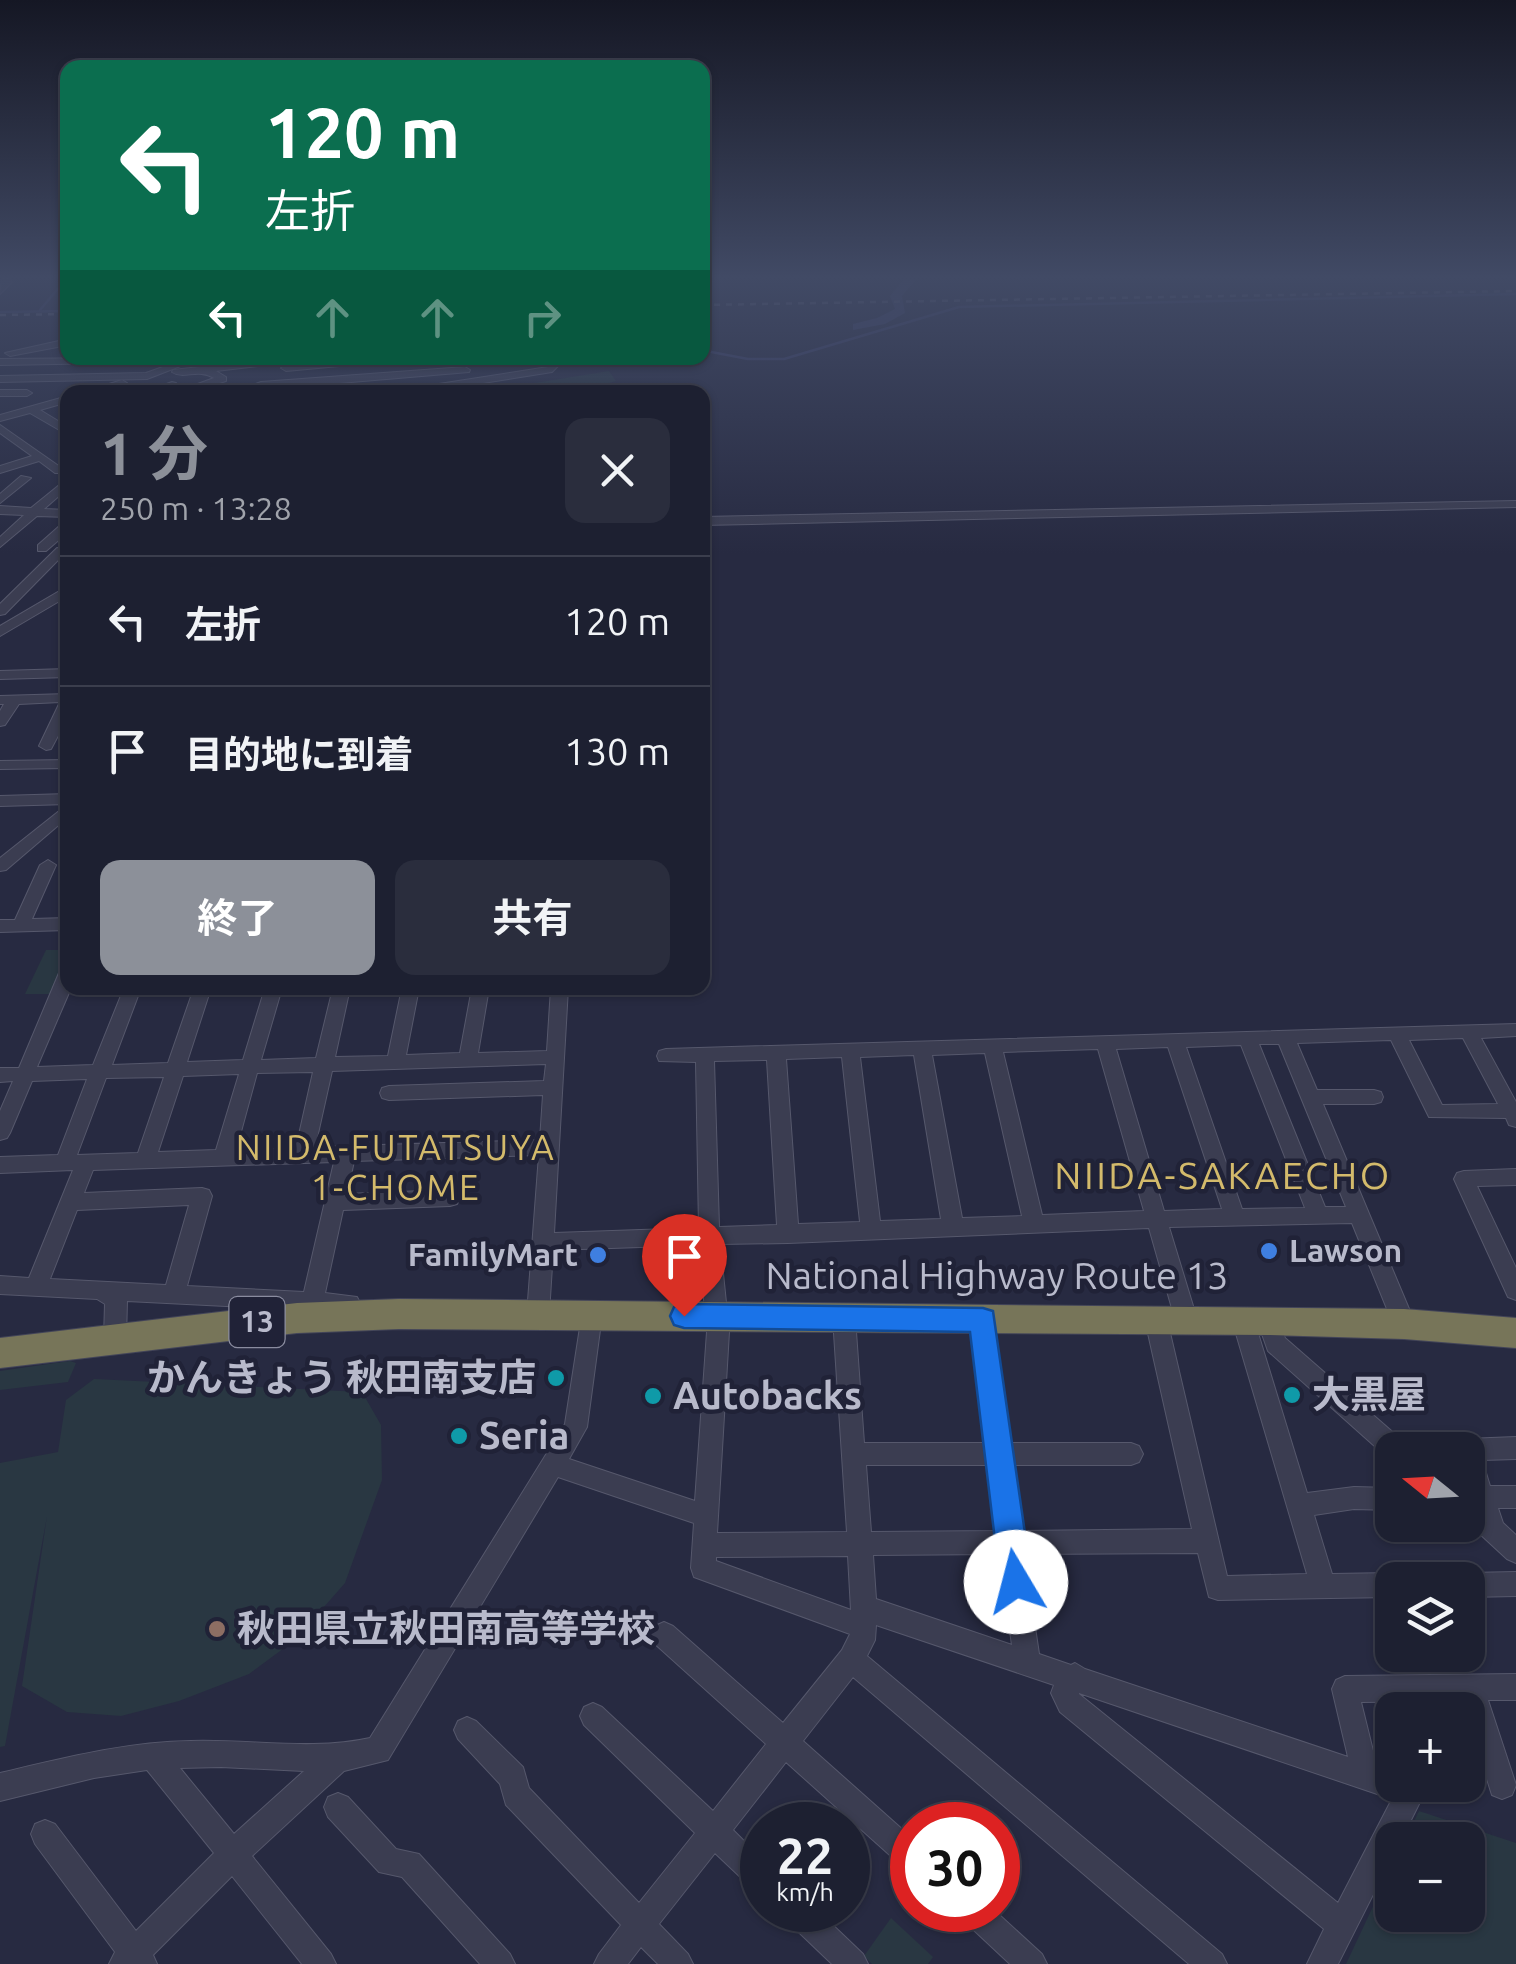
<!DOCTYPE html>
<html lang="ja">
<meta charset="utf-8">
<style>
body{margin:0;font-family:Ubuntu,"Noto Sans JP",sans-serif;background:#2a2d3d;color:#f1f3f6;height:100vh;display:flex;flex-direction:column;font-size:38px;white-space:nowrap}
*{box-sizing:border-box;margin:0}
p{font-size:32px;color:#a0a3ab}
.icon{flex:none;width:55px;height:55px;fill:none;stroke:currentColor;stroke-width:2;stroke-linecap:round;stroke-linejoin:round}
.map{position:relative;flex:1;overflow:hidden}
.side{position:absolute;left:60px;top:385px;width:650px;height:610px;display:flex;flex-direction:column;background:#1d2031;border-radius:20px;box-shadow:0 2px 8px #0004,0 0 0 2px #3b3e4d}
.side>*{flex:none}
.hud{position:absolute;left:60px;top:60px;width:650px;height:305px;border-radius:20px;box-shadow:0 2px 8px #0004,0 0 0 2px #3b3e4d;background:#0b6e4f;color:#fff;overflow:hidden}
.needle{width:65px;rotate:288deg}
.fabs{position:absolute;left:1375px;top:1432px;display:grid;gap:20px}
.fabs a{display:grid;place-items:center;width:110px;height:110px;border-radius:20px;background:#1d2031;box-shadow:0 2px 8px #0004,0 0 0 2px #3b3e4d;font-size:50px}
.speed{position:absolute;left:740px;top:1802px;display:flex;gap:20px;font-size:50px;font-weight:700;text-align:center}
.speed>*{display:grid;place-content:center;width:130px;height:130px;border-radius:50%;background:#1d2031;box-shadow:0 2px 8px #0004,0 0 0 2px #3b3e4d;line-height:1}
.speed small{font-size:25px;font-weight:400}
.speed .limit{border:15px solid #d22;background:#fff;color:#111}
.pin{position:absolute;display:grid;place-items:center;width:85px;height:85px;color:#fff;margin:-102px -42px;border-radius:50% 50% 50% 0;rotate:-45deg;box-shadow:0 0 10px #0007}
.pin .icon{rotate:45deg}
.me{position:absolute;width:110px;margin:-55px;rotate:352deg;stroke-linejoin:round;filter:drop-shadow(0 0 8px #0008)}
.turn{display:flex;align-items:center;gap:35px;height:210px;padding:0 40px;font-size:45px}
.turn .icon{width:130px;height:130px;stroke-width:2.5}
.turn b{display:block;font-size:70px;line-height:85px}
.lanes{display:flex;align-items:center;height:95px;padding:0 40px;background:#0003;justify-content:center;gap:50px;direction:ltr}
.lanes .off{opacity:.35}
.round{display:grid;place-items:center;flex:none;width:105px;height:105px;border-radius:20px;background:#2a2d3d}
.headline{display:flex;align-items:center;justify-content:space-between;height:170px;padding:0 40px}
h1{font-size:60px;font-weight:700;line-height:75px;color:#8c9099}
.action{display:flex;gap:20px;margin-top:auto;padding:20px 40px}
.action a{flex:1;height:115px;border-radius:20px;background:#8c9099;color:#fff;font-size:40px;font-weight:700;line-height:115px;text-align:center}
.action a+a{background:#2a2d3d;color:#f1f3f6}
ul{padding:0;list-style:none}
li{display:flex;align-items:center;gap:30px;height:130px;padding:0 40px;border-top:2px solid #3b3e4d}
li div{flex:1}
li b{display:block;font-size:38px}
li em{font-style:normal}
.map>svg:first-child{display:block}
</style>
<div class="map">
<svg width="1516" height="1964" viewBox="0 0 1516 1964">
<rect width="100%" height="100%" fill="#272a41"/>
<g fill="#293742">
<polygon points="609,371 616,381 577,392 511,392 504,388"/>
<polygon points="46,950 67,950 67,961 53,994 25,994"/>
<polygon points="70,1361 76,1363 68,1382 0,1390 0,1371"/>
<polygon points="94,1379 362,1392 381,1425 382,1480 345,1583 295,1640 249,1674 179,1701 121,1716 67,1712 22,1686 47,1516 5,1746 0,1747 0,1463 58,1452 66,1400"/>
<polygon points="1419,1811 1516,1843 1516,1964 1346,1964 1392,1866 1392,1915 1468,1915 1468,1840 1405,1840"/>
<polygon points="891,1918 933,1957 928,1964 872,1964 864,1956"/>
</g>
<g fill="none" stroke-linecap="round" stroke-linejoin="round">
<g stroke="#3a3e66" stroke-width="2.5">
<polyline points="40,310 66,279"/>
<polyline points="0,312 68,311"/>
<polyline points="706,351 748,359 784,359 959,307 1516,294"/>
</g>
<polygon fill="#3a3e66" fill-rule="evenodd" points="904,279 916,279 902,296 905,313 885,324 853,330 853,324 877,318 895,309 890,296"/>
<g stroke="#56586c" stroke-width="2">
<g id="minor">
<polygon points="2,279 10,279 12,282 0,294"/>
<polygon points="68,339 68,345 10,356 5,353"/>
<polygon points="116,358 119,360 114,363 0,365 0,359"/>
<polygon points="188,358 201,358 147,379 0,382 0,376 146,373"/>
<path d="M278,358H305L300,361L216,371L226,377V381L190,392H176L214,378C197,368 185,380 172,372L173,370Z"/>
<polygon points="408,358 625,358 620,361 413,361"/>
<polygon points="346,360 351,363 350,365 286,371 281,368 286,365"/>
<polygon points="555,361 560,364 552,372 426,392 372,392 377,389 426,386 548,367"/>
<polygon points="465,367 470,370 469,372 234,392 261,382"/>
<polygon points="122,380 127,383 126,385 98,392 83,392"/>
<polygon points="172,382 176,383 176,387 159,392 145,392"/>
<polygon points="583,387 587,388 590,392 580,392 578,390"/>
<polygon points="0,390 27,390 32,393 27,396 0,396"/>
<polygon points="68,396 68,402 40,410 68,427 68,435 30,413 0,421 0,415"/>
<polygon points="0,425 63,469 63,473 55,473 39,461 0,473 0,466 32,456 0,433"/>
<polygon points="21,476 31,478 0,503 0,494"/>
<polygon points="68,478 68,488 44,509 68,510 68,517 37,516 0,547 0,537 24,515 0,514 0,506 31,508"/>
<polygon points="1516,501 1516,507 702,525 702,517"/>
<polygon points="64,522 68,522 68,532 46,551 38,551 38,545"/>
<polygon points="57,548 67,551 5,614 0,615 0,604"/>
<polygon points="68,586 68,596 0,636 0,626"/>
<polygon points="68,669 68,677 0,679 0,671"/>
<polygon points="68,694 68,717 51,749 46,750 39,746 60,702 19,704 5,725 0,726 0,711 4,704 0,704 0,696"/>
<polygon points="68,760 68,768 0,769 0,761"/>
<polygon points="68,794 68,804 0,806 0,796"/>
<polygon points="68,804 68,817 6,870 0,871 0,858"/>
<polygon points="48,860 56,865 32,919 68,918 68,930 0,932 0,920 15,920 40,865"/>
<path d="M68,967V988H71L37,1067L93,1065L124,988H141L112,1065L168,1063L194,988H211L187,1062L243,1060L265,988H282L261,1060L316,1058L333,988H350L335,1057L388,1056L402,988H419L406,1055L460,1053L472,988H489L478,1053L547,1051L551,988H568L554,1233L699,1228L696,1062L659,1061L657,1056L659,1051L666,1049L1516,1024V1036L1481,1038L1516,1102V1127L1509,1125L1506,1118L1429,1117L1391,1040L1297,1043L1317,1090H1374L1381,1092L1383,1097L1381,1102L1374,1104H1323L1412,1316L1418,1324L1415,1331L1407,1333L1396,1331L1352,1223L1169,1227L1197,1319L1194,1326L1186,1328L1178,1326L1175,1319L1149,1228L788,1243L720,1244L729,1332L717,1533L847,1532L833,1318L836,1311L844,1309L852,1311L855,1318L864,1443H984L972,1320L975,1313L983,1311L991,1313L994,1320L1007,1443H1131L1139,1446L1143,1454L1139,1462L1131,1465H1010L1020,1531L1192,1529L1145,1320L1148,1313L1156,1311L1164,1313L1167,1320L1227,1576L1307,1574L1232,1320L1235,1313L1243,1311L1251,1313L1254,1320L1307,1493L1354,1487L1392,1488V1510L1354,1509L1314,1515L1332,1574L1392,1573L1402,1580H1392V1597L1218,1600L1209,1597L1198,1553L1024,1554L1039,1654L1071,1665L1075,1663L1085,1669L1348,1757L1332,1689L1336,1680L1345,1676L1516,1674V1700H1488L1516,1785L1512,1795L1502,1799L1492,1795L1468,1719V1710H1465L1462,1701L1361,1702L1377,1767L1392,1772V1785H1422L1425,1792L1401,1840H1392V1857L1338,1964H1307L1324,1929L1060,1712L1051,1693L1054,1685L876,1625L875,1640L867,1656L1222,1954L1227,1964H1189L853,1677L803,1741L912,1838V1870L902,1866L786,1762L733,1830L762,1859V1892L752,1888L715,1853L659,1924L688,1954L693,1964H658L641,1947L628,1964H594L599,1954L621,1925L506,1805L500,1784L458,1739L454,1730L458,1721L467,1717L476,1721L523,1767L529,1788L639,1903L695,1833L584,1725L580,1716L584,1707L593,1703L602,1707L713,1811L766,1744L655,1644L651,1635L655,1626L664,1622L673,1626L783,1723L842,1650L850,1634L694,1577L691,1568L694,1523L558,1477L388,1760L344,1771L252,1856L331,1954L336,1964H302L232,1876L153,1955L157,1964H109L115,1952L35,1844L31,1834L35,1824L45,1820L55,1824L136,1931L214,1853L147,1770L94,1778L0,1801V1773C64,1758 126,1742 191,1741C251,1739 312,1751 370,1738L565,1424L583,1308L591,1306L599,1308L602,1315L587,1427L569,1459L695,1501L707,1332L699,1245L553,1250L549,1314L546,1321L538,1323L530,1321L527,1314L539,1155L354,1161L347,1194L450,1190L457,1192L460,1198L457,1204L450,1206L343,1210L325,1293L357,1297L360,1303L357,1309L349,1312L127,1301L126,1338L123,1345L115,1347L107,1345L104,1338L105,1304L97,1299L0,1294V1276L29,1278L73,1170L0,1173V1157L58,1155L87,1079L32,1081L10,1133L7,1138L0,1140V1111L13,1081L0,1082V1068H19L59,973ZM1463,1038L1498,1104L1442,1105L1409,1040ZM1259,1044H1279L1346,1207H1325ZM1241,1045L1305,1208L1242,1209L1186,1047ZM1168,1047L1222,1209L1164,1211L1116,1049ZM1098,1049L1144,1211L1042,1215L1003,1052ZM985,1053L1022,1216L962,1218L932,1055ZM914,1055L941,1219L880,1221L860,1057ZM842,1057L860,1222L798,1224L786,1059ZM767,1060L777,1225L719,1227L714,1061ZM546,1064L544,1081L389,1086L382,1088L380,1093L382,1098L389,1100L543,1095L540,1140L315,1147L332,1071ZM313,1072L296,1148L236,1150L257,1073ZM239,1074L216,1150L158,1152L183,1076ZM164,1077L138,1153L77,1155L106,1078ZM334,1162L304,1292L187,1286L212,1196L209,1190L202,1188L84,1193L93,1170ZM189,1205L166,1285L50,1279L77,1210ZM866,1465H987L996,1531L871,1532ZM999,1554L1012,1645L876,1599L873,1555ZM848,1556L851,1610L716,1561V1557ZM1079,1693L1392,1799L1338,1903L1079,1694ZM221,1767L304,1771L234,1834L180,1768Z"/>
<polygon points="1516,1169 1516,1185 1477,1186 1516,1268 1516,1300 1508,1297 1454,1179 1457,1173 1464,1171"/>
<polygon points="1268,1311 1276,1313 1285,1338 1404,1442 1408,1450 1392,1450 1392,1459 1388,1458 1268,1351 1257,1320 1260,1313"/>
<polygon points="1516,1437 1516,1459 1482,1460 1490,1486 1516,1486 1516,1508 1498,1508 1503,1523 1516,1535 1516,1563 1507,1559 1468,1523 1468,1497 1470,1498 1468,1489 1468,1450 1454,1450 1458,1442 1466,1439"/>
<polygon points="1516,1572 1516,1596 1468,1597 1468,1580 1458,1580 1468,1573"/>
<polygon points="338,1793 348,1797 396,1849 419,1854 510,1954 515,1964 480,1964 402,1877 379,1872 328,1817 324,1807 328,1797"/>
<polygon points="782,1910 817,1910 863,1954 868,1964 832,1964 786,1920"/>
<polygon points="959,1910 994,1910 1042,1954 1047,1964 1010,1964 963,1920"/>
</g>
</g>
<g stroke="#434559" stroke-width="2">
<polygon id="highway" points="399,1299 1404,1309 1516,1318 1516,1348 1404,1339 1268,1335 399,1329 297,1333 0,1368 0,1338 297,1303"/>
</g>
<use href="#minor" fill="#3b3d51" fill-rule="evenodd"/>
<use href="#highway" fill="#777559" fill-rule="evenodd"/>
<g stroke="#5e6078" stroke-width="2.5" stroke-dasharray="6 6" stroke-linecap="butt">
<polyline points="702,305 1516,291"/>
<polyline points="0,315 68,314"/>
</g>
</g>
<linearGradient id="sky" x2="0" y2="1"><stop stop-color="#151724"/><stop offset="0.5" stop-color="#414a65"/><stop offset="1" stop-color="#414a65" stop-opacity="0"/></linearGradient>
<rect width="1516" height="554" fill="url(#sky)"/>
<polygon fill="#1a73e8" stroke="#114b97" stroke-width="2.5" points="684,1304 983,1308 993,1311 1032,1582 1028,1594 1016,1598 1005,1594 1000,1582 970,1332 684,1328 674,1325 670,1316 674,1307"/>
<g fill="#3f7fe0" stroke="#202237" stroke-width="4">
<circle cx="1269" cy="1251" r="10"/>
<circle cx="598" cy="1255" r="10"/>
</g>
<g fill="#0f9aa8" stroke="#202237" stroke-width="4">
<circle cx="556" cy="1378" r="10"/>
<circle cx="1292" cy="1395" r="10"/>
<circle cx="653" cy="1396" r="10"/>
<circle cx="459" cy="1436" r="10"/>
</g>
<circle fill="#8d6e63" stroke="#202237" stroke-width="4" cx="217" cy="1629" r="10"/>
<g text-anchor="middle" stroke-width="9" stroke-linejoin="round" paint-order="stroke">
<rect fill="#202237" stroke="#8a8c9f" stroke-width="2.5" x="229.5" y="1297" width="55" height="50" rx="8"/>
<g font-size="30" font-weight="bold" fill="#b8bacb">
<text x="257" y="1332">13</text>
</g>
<g font-size="32" font-weight="bold" fill="#b8bacb" stroke="#202237" text-anchor="start">
<text x="1289" y="1262">Lawson</text>
<text x="578" y="1266" text-anchor="end">FamilyMart</text>
</g>
<g font-size="35" letter-spacing="2.5" fill="#d3ba6b" stroke="#202237">
<text x="396" y="1160">NIIDA-FUTATSUYA<tspan x="396" dy="40">1-CHOME</tspan></text>
</g>
<g font-size="38" letter-spacing="2.5" fill="#d3ba6b" stroke="#202237">
<text x="1223" y="1189">NIIDA-SAKAECHO</text>
</g>
<g font-size="38" fill="#b8bacb" stroke="#202237">
<text x="997" y="1289">National Highway Route 13</text>
</g>
<g font-size="38" font-weight="bold" fill="#b8bacb" stroke="#202237" text-anchor="start">
<text x="536" y="1391" text-anchor="end">かんきょう 秋田南支店</text>
<text x="1312" y="1408">大黒屋</text>
<text x="673" y="1409">Autobacks</text>
<text x="479" y="1449">Seria</text>
<text x="237" y="1642">秋田県立秋田南高等学校</text>
</g>
</g>
</svg>
<div class="fabs">
<a><svg class="needle" viewBox="-14 -14 28 28"><path d="M0-13l5 13h-10z" fill="#e53935"/><path d="M0 13l5-13h-10z" fill="#a0a3ab"/></svg></a>
<a><svg class="icon" aria-label="layers" viewBox="0 0 24 24"><path d="M12 4l9 5-9 5-9-5zM3 14l9 5 9-5"/></svg></a>
<a>+</a>
<a>−</a>
</div>
<div class="speed"><div>22<small>km/h</small></div><div class="limit">30</div></div>
<div class="pin" style="left:684px;top:1316px;background:#d93025"><svg class="icon" aria-label="arrive" viewBox="0 0 24 24"><path d="M6 21V4h12l-3 4 3 4H6"/></svg></div>
<svg class="me" style="left:1016px;top:1582px" viewBox="-20 -20 40 40"><circle r="19" fill="#fff"/><path d="M0-13L10 11 0 6-10 11z" fill="#1a73e8"/></svg>
<div class="hud">
<div class="turn"><svg class="icon" aria-label="left" viewBox="0 0 24 24"><path d="M17 20v-9H6M10 6l-5 5 5 5"/></svg><div><b>120 m</b>左折</div></div>
<div class="lanes"><svg class="icon" aria-label="left" viewBox="0 0 24 24"><path d="M17 20v-9H6M10 6l-5 5 5 5"/></svg><svg class="icon off" aria-label="ahead" viewBox="0 0 24 24"><path d="M12 20V5M6 11l6-6 6 6"/></svg><svg class="icon off" aria-label="ahead" viewBox="0 0 24 24"><path d="M12 20V5M6 11l6-6 6 6"/></svg><svg class="icon off" aria-label="right" viewBox="0 0 24 24"><path d="M7 20v-9h11M14 6l5 5-5 5"/></svg></div>
</div>
<section class="side">
<div class="headline"><div><h1>1 分</h1><p>250 m · 13:28</p></div><a class="round"><svg class="icon" aria-label="close" viewBox="0 0 24 24"><path d="M6 6l12 12M18 6L6 18"/></svg></a></div>
<ul>
<li><svg class="icon" aria-label="left" viewBox="0 0 24 24"><path d="M17 20v-9H6M10 6l-5 5 5 5"/></svg><div><b>左折</b></div><em>120 m</em></li>
<li><svg class="icon" aria-label="arrive" viewBox="0 0 24 24"><path d="M6 21V4h12l-3 4 3 4H6"/></svg><div><b>目的地に到着</b></div><em>130 m</em></li>
</ul>
<div class="action"><a>終了</a><a>共有</a></div>
</section>
</div>
